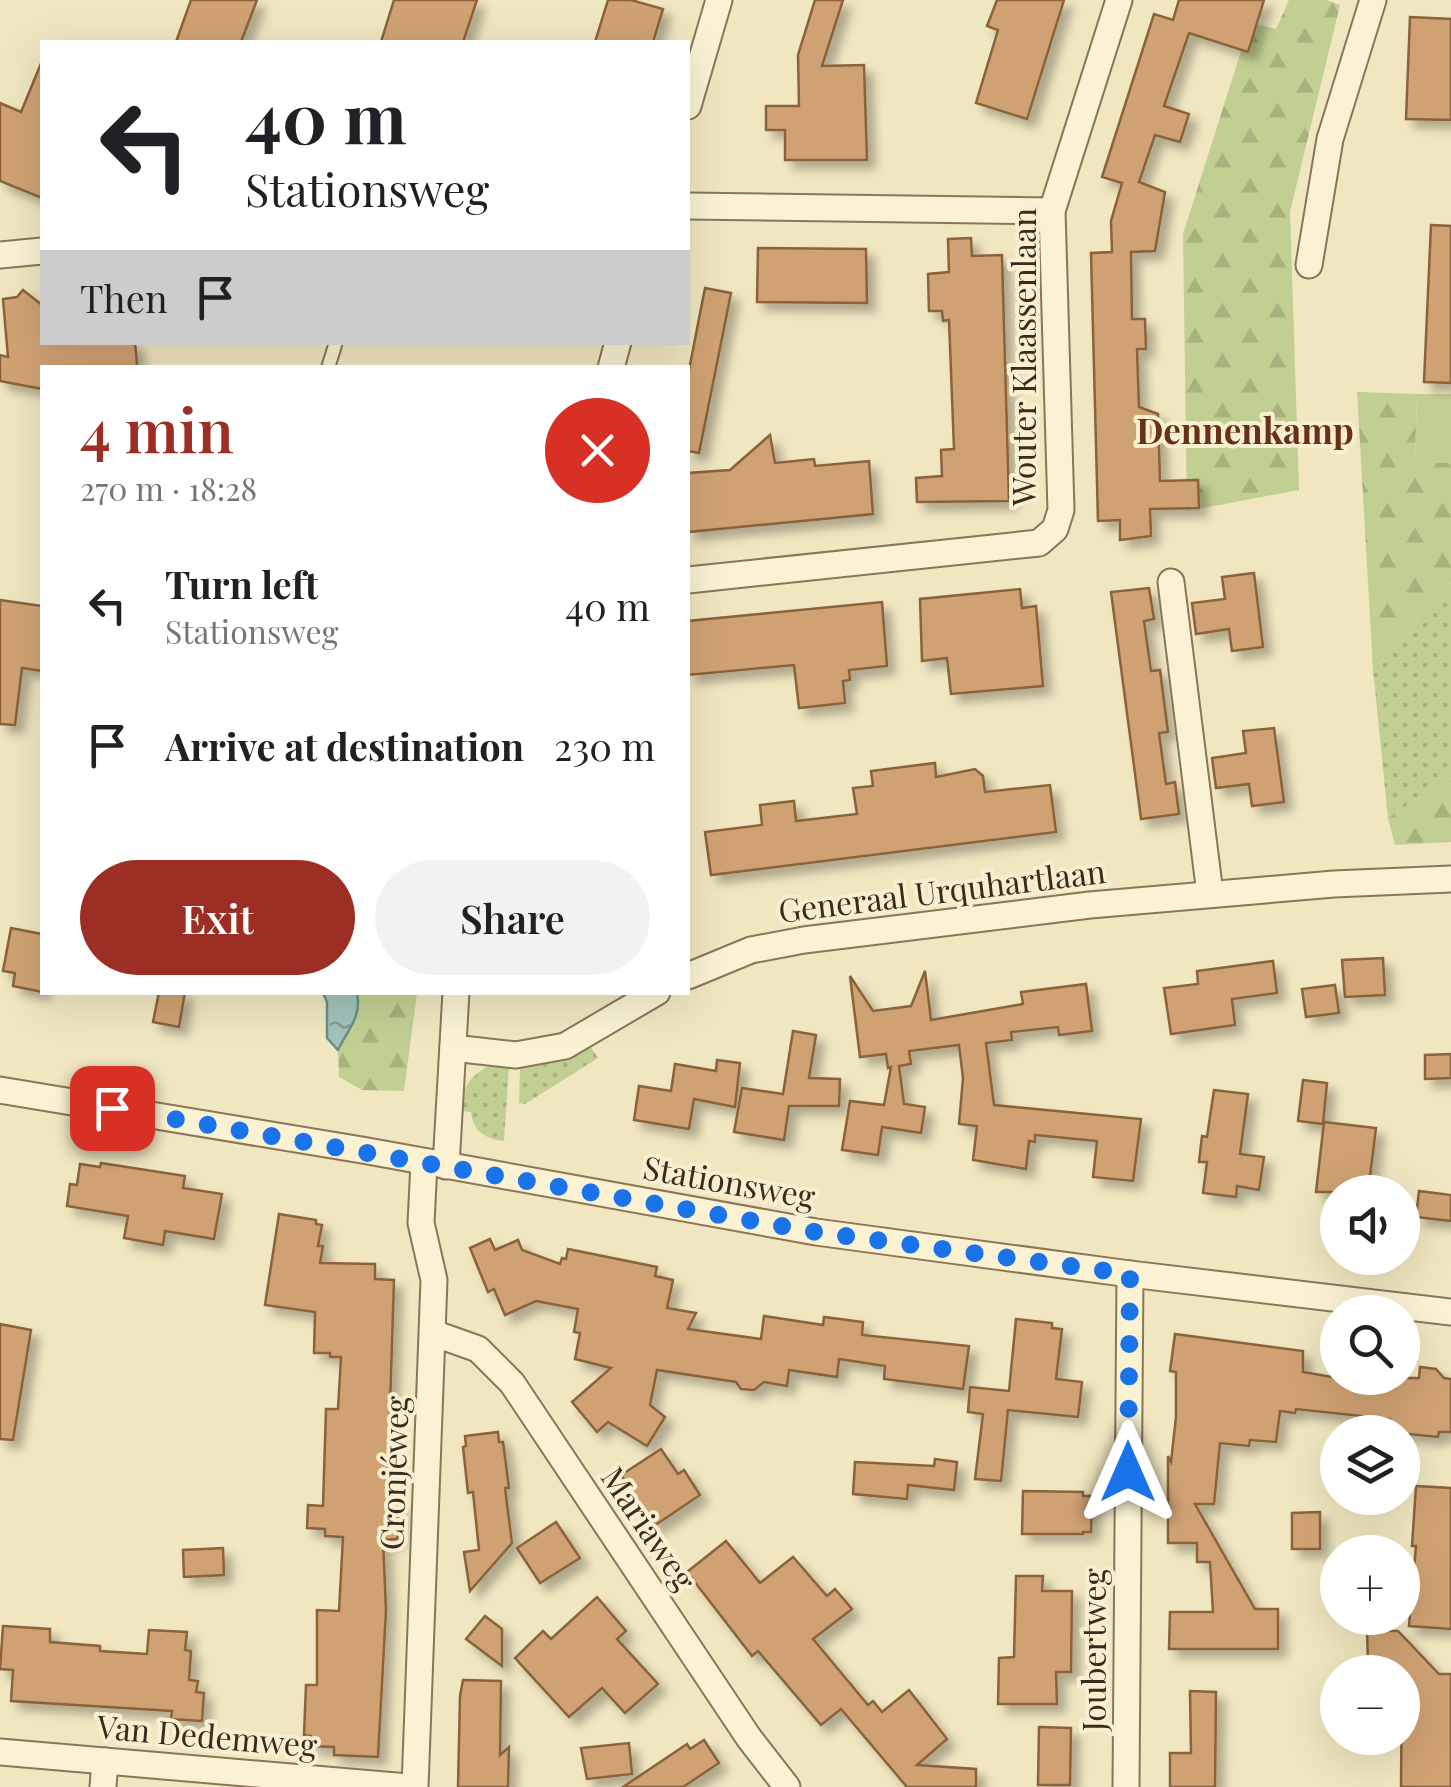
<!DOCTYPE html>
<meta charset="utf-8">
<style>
body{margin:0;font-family:"Playfair Display",serif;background:#f2f2f2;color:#202124;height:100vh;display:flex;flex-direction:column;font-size:38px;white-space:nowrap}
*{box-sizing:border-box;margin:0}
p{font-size:32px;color:#757577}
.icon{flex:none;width:55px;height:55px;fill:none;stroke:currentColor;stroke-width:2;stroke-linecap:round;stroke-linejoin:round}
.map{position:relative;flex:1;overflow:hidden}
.sheet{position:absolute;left:40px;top:365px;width:650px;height:630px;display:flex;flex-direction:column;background:#fff;border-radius:0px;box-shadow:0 10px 40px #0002}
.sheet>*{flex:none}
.banner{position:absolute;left:40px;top:40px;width:650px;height:305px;border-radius:0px;box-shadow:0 10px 40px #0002;background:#fff;color:#202124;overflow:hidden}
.fabs{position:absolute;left:1320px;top:1175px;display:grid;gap:20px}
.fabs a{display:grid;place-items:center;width:100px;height:100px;border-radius:50%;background:#fff;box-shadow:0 10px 40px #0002;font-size:50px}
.pin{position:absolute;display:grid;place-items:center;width:85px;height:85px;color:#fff;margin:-42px;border-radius:20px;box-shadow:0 5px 15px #0006}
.me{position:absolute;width:110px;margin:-55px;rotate:0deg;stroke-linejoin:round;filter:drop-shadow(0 0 8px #0008)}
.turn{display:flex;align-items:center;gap:35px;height:210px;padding:0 40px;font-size:45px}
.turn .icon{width:130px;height:130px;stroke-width:2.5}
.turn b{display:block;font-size:70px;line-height:85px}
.then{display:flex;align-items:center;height:95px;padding:0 40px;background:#0003;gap:20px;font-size:38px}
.round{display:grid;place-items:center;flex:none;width:105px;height:105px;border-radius:52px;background:#f2f2f2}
.summary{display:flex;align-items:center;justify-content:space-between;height:170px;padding:0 40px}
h1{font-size:60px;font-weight:600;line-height:75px;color:#9c2e24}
.cta{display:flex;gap:20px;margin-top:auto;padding:20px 40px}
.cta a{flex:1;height:115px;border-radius:60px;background:#9c2e24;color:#fff;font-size:40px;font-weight:600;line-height:115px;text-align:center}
.cta a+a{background:#f2f2f2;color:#202124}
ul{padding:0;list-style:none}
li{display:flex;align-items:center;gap:30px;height:140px;padding:0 40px}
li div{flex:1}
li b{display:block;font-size:38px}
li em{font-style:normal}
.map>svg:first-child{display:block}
</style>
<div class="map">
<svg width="1451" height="1787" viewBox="0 0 1451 1787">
<defs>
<pattern id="grass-dots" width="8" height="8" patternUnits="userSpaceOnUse" patternTransform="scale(2.5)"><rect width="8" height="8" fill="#c2cf93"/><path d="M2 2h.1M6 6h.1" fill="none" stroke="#a7b27e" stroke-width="1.8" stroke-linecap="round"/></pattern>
<pattern id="forest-firs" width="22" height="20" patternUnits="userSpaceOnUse" patternTransform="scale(2.5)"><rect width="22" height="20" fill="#c2cf93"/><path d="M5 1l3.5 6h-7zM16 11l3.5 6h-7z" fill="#a7b27e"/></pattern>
<pattern id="water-ripples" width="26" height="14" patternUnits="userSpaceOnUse" patternTransform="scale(2.5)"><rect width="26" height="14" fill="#a3c2bb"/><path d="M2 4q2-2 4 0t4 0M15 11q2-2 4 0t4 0" fill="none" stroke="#869e97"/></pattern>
<filter id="shadow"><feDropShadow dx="8" dy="8" stdDeviation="5" flood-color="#0004"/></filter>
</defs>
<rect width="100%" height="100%" fill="#f0e6c0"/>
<g fill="url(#grass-dots)">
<polygon points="1451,583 1451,778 1388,818 1373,670"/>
<polygon points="590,1046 598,1058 525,1104 519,1103 520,1068 564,1061"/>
<path d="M489,1066L509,1067L504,1141C486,1139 473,1132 471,1112L461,1111C463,1089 468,1076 489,1066Z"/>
</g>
<g fill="url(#forest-firs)">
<polygon points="1289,0 1326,0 1340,5 1290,212 1299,490 1187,511 1183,234 1250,23 1276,29"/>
<polygon points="1357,392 1417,394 1415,461 1451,463 1451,583 1373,670"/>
<polygon points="1451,778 1451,842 1395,845 1388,818"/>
<polygon points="357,993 417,993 404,1091 362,1090 339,1077 338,1050 359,997"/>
</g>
<polygon fill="#c2cf93" points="1417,394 1451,394 1451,463 1415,462"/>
<path fill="url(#water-ripples)" stroke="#69908a" stroke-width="2.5" d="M323,993H357C362,1017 348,1029 338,1050L327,1038V1002Z"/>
<g fill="#d0a273" stroke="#8a623b" stroke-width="2.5" filter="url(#shadow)">
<polygon points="191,0 257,0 241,42 176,42"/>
<polygon points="394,0 477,0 463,42 381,42"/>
<polygon points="608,0 631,0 663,9 653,42 595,42"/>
<polygon points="815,0 843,0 822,66 864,65 867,160 785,160 785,130 766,130 766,106 799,106 798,55"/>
<polygon points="997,0 1064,0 1027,119 976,103 998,30 987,26"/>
<polygon points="1179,0 1264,0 1248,52 1189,33 1164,106 1189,114 1180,142 1155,135 1139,182 1165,192 1155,251 1131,252 1132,319 1145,319 1146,349 1137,349 1139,407 1158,414 1160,481 1198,480 1199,508 1150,509 1151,536 1120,540 1120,520 1098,521 1091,253 1112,252 1111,221 1122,183 1102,177 1154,14 1173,20"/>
<polygon points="1410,17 1451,19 1451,120 1406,119"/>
<polygon points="42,61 42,198 0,181 0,103 21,112"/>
<polygon points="1431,225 1451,226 1451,383 1424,382"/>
<polygon points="971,238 972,256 1002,255 1009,501 917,502 916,478 942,476 941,450 954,449 949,320 943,321 942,311 929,311 928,274 949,272 948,239"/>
<polygon points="758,248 866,249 867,303 757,302"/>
<polygon points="705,288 731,293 699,453 688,451 688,375"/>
<polygon points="23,290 42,305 42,342 135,342 137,364 135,368 42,368 42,389 0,381 0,355 8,357 3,299 17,297"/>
<polygon points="770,435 775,463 814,459 815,466 869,461 873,514 688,532 688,473 730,470"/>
<polygon points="1254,573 1263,647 1232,651 1229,629 1196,634 1192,603 1225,599 1222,577"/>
<polygon points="1149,588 1154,619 1144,621 1151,671 1160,670 1168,732 1159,733 1166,784 1175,782 1179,814 1141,819 1111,592"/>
<polygon points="1020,589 1022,608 1036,606 1043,686 951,694 947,658 922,661 920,599"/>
<polygon points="0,600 42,606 42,671 22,668 15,725 0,724"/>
<polygon points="882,602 887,666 849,670 850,680 843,681 845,703 799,708 794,665 688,675 688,621"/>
<polygon points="1274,728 1284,802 1252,806 1249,784 1216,788 1212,758 1246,753 1243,731"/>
<polygon points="935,763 936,777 975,769 983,776 985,792 1050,785 1056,832 711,875 705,832 762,825 760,805 794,801 796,821 857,814 853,788 873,786 871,771"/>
<polygon points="11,928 42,934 42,992 13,986 15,973 3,971"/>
<polygon points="1383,958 1385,995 1345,997 1342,960"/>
<polygon points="1273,961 1277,993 1232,999 1235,1025 1171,1034 1164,988 1198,984 1197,971"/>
<polygon points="925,971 931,1020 1023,1004 1021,992 1086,984 1092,1031 1059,1035 1058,1027 1011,1032 1012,1040 986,1043 994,1105 1141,1119 1133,1181 1093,1177 1097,1141 1035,1135 1035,1142 1029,1141 1026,1169 973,1160 977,1126 959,1124 963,1078 959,1045 909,1051 911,1064 899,1066 904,1104 925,1107 921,1133 882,1127 878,1155 842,1150 850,1101 884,1105 891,1067 888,1068 886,1054 860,1057 850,976 873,1011 911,1006"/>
<polygon points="1335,985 1339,1013 1306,1017 1302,989"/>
<polygon points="159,992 185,992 179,1027 153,1022"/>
<polygon points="793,1031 816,1035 809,1078 840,1079 839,1106 789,1106 784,1140 734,1132 742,1088 783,1094"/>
<polygon points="1451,1054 1451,1078 1425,1079 1425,1055"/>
<polygon points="717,1060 740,1063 735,1107 694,1099 689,1129 634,1120 639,1086 671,1091 675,1064 716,1071"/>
<polygon points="1303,1080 1327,1083 1323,1124 1298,1121"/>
<polygon points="1214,1090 1248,1094 1240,1154 1264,1157 1259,1190 1237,1186 1236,1197 1203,1193 1207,1162 1199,1162 1202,1136 1207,1137"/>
<polygon points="1324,1122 1376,1128 1368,1192 1316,1192"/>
<polygon points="101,1163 185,1176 183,1188 222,1194 214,1239 165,1231 163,1245 124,1238 128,1216 67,1206 70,1184 77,1185 80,1164 100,1167"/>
<polygon points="1419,1191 1451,1195 1451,1221 1416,1217"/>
<polygon points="279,1214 316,1220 316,1224 322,1225 318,1246 323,1246 320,1263 375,1264 375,1279 394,1280 387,1501 398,1502 397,1539 383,1540 386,1610 378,1757 334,1755 334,1747 311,1746 311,1736 304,1735 306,1685 317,1685 317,1610 339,1611 343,1537 325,1536 325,1529 307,1528 308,1505 323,1506 326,1409 338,1409 341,1357 330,1357 330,1353 314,1353 315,1312 265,1305"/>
<polygon points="490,1239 495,1250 518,1240 522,1250 560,1264 562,1258 566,1259 568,1249 657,1267 655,1276 673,1280 667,1308 696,1313 688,1329 761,1339 764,1316 823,1325 824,1317 863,1322 862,1335 969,1346 963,1389 884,1379 885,1366 839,1359 837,1377 789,1370 787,1386 764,1382 754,1390 741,1389 736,1382 657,1370 650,1405 665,1417 647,1446 608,1422 597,1432 572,1402 611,1368 575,1359 580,1333 574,1332 578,1309 536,1301 505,1315 494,1289 488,1292 470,1248"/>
<polygon points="1016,1319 1052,1323 1052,1328 1062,1329 1056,1379 1082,1382 1078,1417 1008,1410 1001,1481 975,1479 983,1414 968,1412 970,1387 1009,1391"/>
<polygon points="0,1324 31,1330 13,1440 0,1439"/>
<polygon points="1175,1334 1303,1351 1303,1372 1338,1378 1419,1378 1420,1367 1436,1369 1444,1378 1451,1379 1451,1432 1439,1432 1438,1437 1388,1432 1390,1419 1296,1409 1295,1413 1280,1411 1276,1442 1250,1440 1249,1446 1220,1443 1214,1504 1195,1504 1255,1609 1278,1609 1278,1649 1169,1649 1170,1612 1213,1612 1210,1562 1197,1562 1197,1543 1168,1543 1168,1456 1171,1462 1176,1417 1176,1372 1170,1371"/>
<polygon points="498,1432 499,1442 503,1442 509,1488 505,1488 512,1543 470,1591 464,1552 479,1550 473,1492 468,1493 463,1447 466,1446 465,1436"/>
<polygon points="661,1449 678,1474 684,1470 700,1495 654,1526 621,1475"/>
<polygon points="935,1459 957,1462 954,1490 908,1485 907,1499 853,1494 855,1462 934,1466"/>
<polygon points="1416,1486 1451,1488 1451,1629 1409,1626 1416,1546 1412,1546"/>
<polygon points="1023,1491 1083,1492 1083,1496 1092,1496 1091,1532 1083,1532 1083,1534 1022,1534"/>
<polygon points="1320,1512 1320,1549 1292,1549 1292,1513"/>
<polygon points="556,1522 580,1558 540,1583 517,1548"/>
<polygon points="726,1541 760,1583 793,1557 827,1596 835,1589 852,1609 813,1639 868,1705 873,1701 882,1712 909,1690 947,1739 917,1765 976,1769 976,1787 907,1787 841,1709 821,1725 758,1651 752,1656 687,1572"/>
<polygon points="223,1548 224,1575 184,1577 183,1550"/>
<polygon points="1016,1576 1043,1576 1042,1591 1072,1591 1071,1672 1056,1672 1057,1704 998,1704 999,1658 1014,1657"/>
<polygon points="597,1597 626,1631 617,1639 658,1684 625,1713 602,1688 569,1717 515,1658 543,1631 551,1639"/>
<polygon points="485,1616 502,1629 502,1666 466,1639"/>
<polygon points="3,1626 50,1629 50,1642 100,1646 100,1651 147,1654 149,1630 187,1632 185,1650 191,1651 189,1680 198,1681 196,1692 204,1693 202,1721 171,1719 172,1711 11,1701 13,1670 0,1669"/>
<polygon points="1367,1631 1398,1631 1439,1674 1451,1674 1451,1787 1401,1787 1402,1672 1384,1672 1385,1663 1368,1663"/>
<polygon points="463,1680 501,1681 500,1755 509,1747 508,1787 458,1787 460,1696"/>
<polygon points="1190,1691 1216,1692 1215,1787 1170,1787 1170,1753 1191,1753"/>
<polygon points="1039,1727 1071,1728 1070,1785 1038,1785"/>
<polygon points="704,1740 719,1763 683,1787 623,1787 687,1744 690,1749"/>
<polygon points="629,1743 632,1774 587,1779 581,1748"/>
</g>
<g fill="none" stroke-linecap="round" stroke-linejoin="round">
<g stroke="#8a7657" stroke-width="16">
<polyline id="service" points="328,368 336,342"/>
</g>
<g stroke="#8a7657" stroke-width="29">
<g id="minor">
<polyline points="688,106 719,0"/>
<polyline points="688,206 1052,211"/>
<polyline points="0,255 42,251"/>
<polyline points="1309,265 1330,139 1373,0"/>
<polyline points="611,368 618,342"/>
<polyline points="688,580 1039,543 1055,529 1061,510 1052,211 1119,0"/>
<polyline points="1171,582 1210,894"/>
<polyline points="688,976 751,950 804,940 1090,905 1334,884 1451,879"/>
<polyline points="453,1048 516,1055 565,1046 657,992"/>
<polyline points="0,1090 362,1150 816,1232 1130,1274 1451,1312"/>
<polyline points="446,1166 456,992"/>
<polyline points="433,1333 478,1349 512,1383 749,1738 787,1787"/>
<polyline points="0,1752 408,1787"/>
<polyline points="103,1787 105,1761"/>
<polyline points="415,1787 434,1280 421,1223 424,1163"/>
<polyline points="1126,1787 1130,1274"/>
</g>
</g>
<use href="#service" stroke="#faf2d3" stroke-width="12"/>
<use href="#minor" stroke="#faf2d3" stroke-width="25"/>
</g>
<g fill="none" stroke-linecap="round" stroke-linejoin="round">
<polyline stroke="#1a73e8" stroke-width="18" stroke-dasharray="0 32.4" points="112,1108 816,1232 1130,1274 1128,1472"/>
</g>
<g text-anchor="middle" stroke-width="8" stroke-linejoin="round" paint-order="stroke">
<g font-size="32" fill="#392c1c" stroke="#f7efcf">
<text transform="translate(1025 357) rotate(-90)" y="11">Wouter Klaassenlaan</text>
<text transform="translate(942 892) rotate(-7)" y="11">Generaal Urquhartlaan</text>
<text transform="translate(729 1183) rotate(10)" y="11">Stationsweg</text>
<text transform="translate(395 1473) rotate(-88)" y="11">Cronjéweg</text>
<text transform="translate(648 1529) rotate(56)" y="11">Mariaweg</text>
<text transform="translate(1095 1650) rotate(-90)" y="11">Joubertweg</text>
<text transform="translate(207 1737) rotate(5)" y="11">Van Dedemweg</text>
</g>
<g font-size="35" font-weight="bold" fill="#673119" stroke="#f7efcf">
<text x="1245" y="444">Dennenkamp</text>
</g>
</g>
</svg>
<div class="fabs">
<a><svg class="icon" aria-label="sound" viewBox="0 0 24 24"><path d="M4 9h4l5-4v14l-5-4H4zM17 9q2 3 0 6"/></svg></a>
<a><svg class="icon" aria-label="search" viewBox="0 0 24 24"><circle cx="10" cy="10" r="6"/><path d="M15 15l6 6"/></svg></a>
<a><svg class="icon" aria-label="layers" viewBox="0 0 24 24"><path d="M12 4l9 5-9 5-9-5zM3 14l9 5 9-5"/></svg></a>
<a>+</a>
<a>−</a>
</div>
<div class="pin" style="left:112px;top:1108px;background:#d93025"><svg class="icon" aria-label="arrive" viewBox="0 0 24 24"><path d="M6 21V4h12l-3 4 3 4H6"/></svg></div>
<svg class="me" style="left:1128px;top:1472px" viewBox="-20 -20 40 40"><path d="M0-17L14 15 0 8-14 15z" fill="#1a73e8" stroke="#fff" stroke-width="4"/></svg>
<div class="banner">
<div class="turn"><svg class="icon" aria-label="left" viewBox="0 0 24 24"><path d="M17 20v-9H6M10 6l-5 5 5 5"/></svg><div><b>40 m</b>Stationsweg</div></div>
<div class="then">Then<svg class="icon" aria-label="arrive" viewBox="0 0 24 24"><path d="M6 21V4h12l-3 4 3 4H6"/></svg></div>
</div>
<section class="sheet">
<div class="summary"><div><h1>4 min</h1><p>270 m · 18:28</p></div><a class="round" style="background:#d93025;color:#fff"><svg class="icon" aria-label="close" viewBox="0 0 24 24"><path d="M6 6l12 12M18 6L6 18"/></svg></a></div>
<ul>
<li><svg class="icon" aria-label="left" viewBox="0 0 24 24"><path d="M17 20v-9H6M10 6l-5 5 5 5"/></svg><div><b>Turn left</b><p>Stationsweg</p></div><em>40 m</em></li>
<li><svg class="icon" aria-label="arrive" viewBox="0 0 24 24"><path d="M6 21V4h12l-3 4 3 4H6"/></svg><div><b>Arrive at destination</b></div><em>230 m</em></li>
</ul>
<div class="cta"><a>Exit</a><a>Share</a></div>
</section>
</div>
